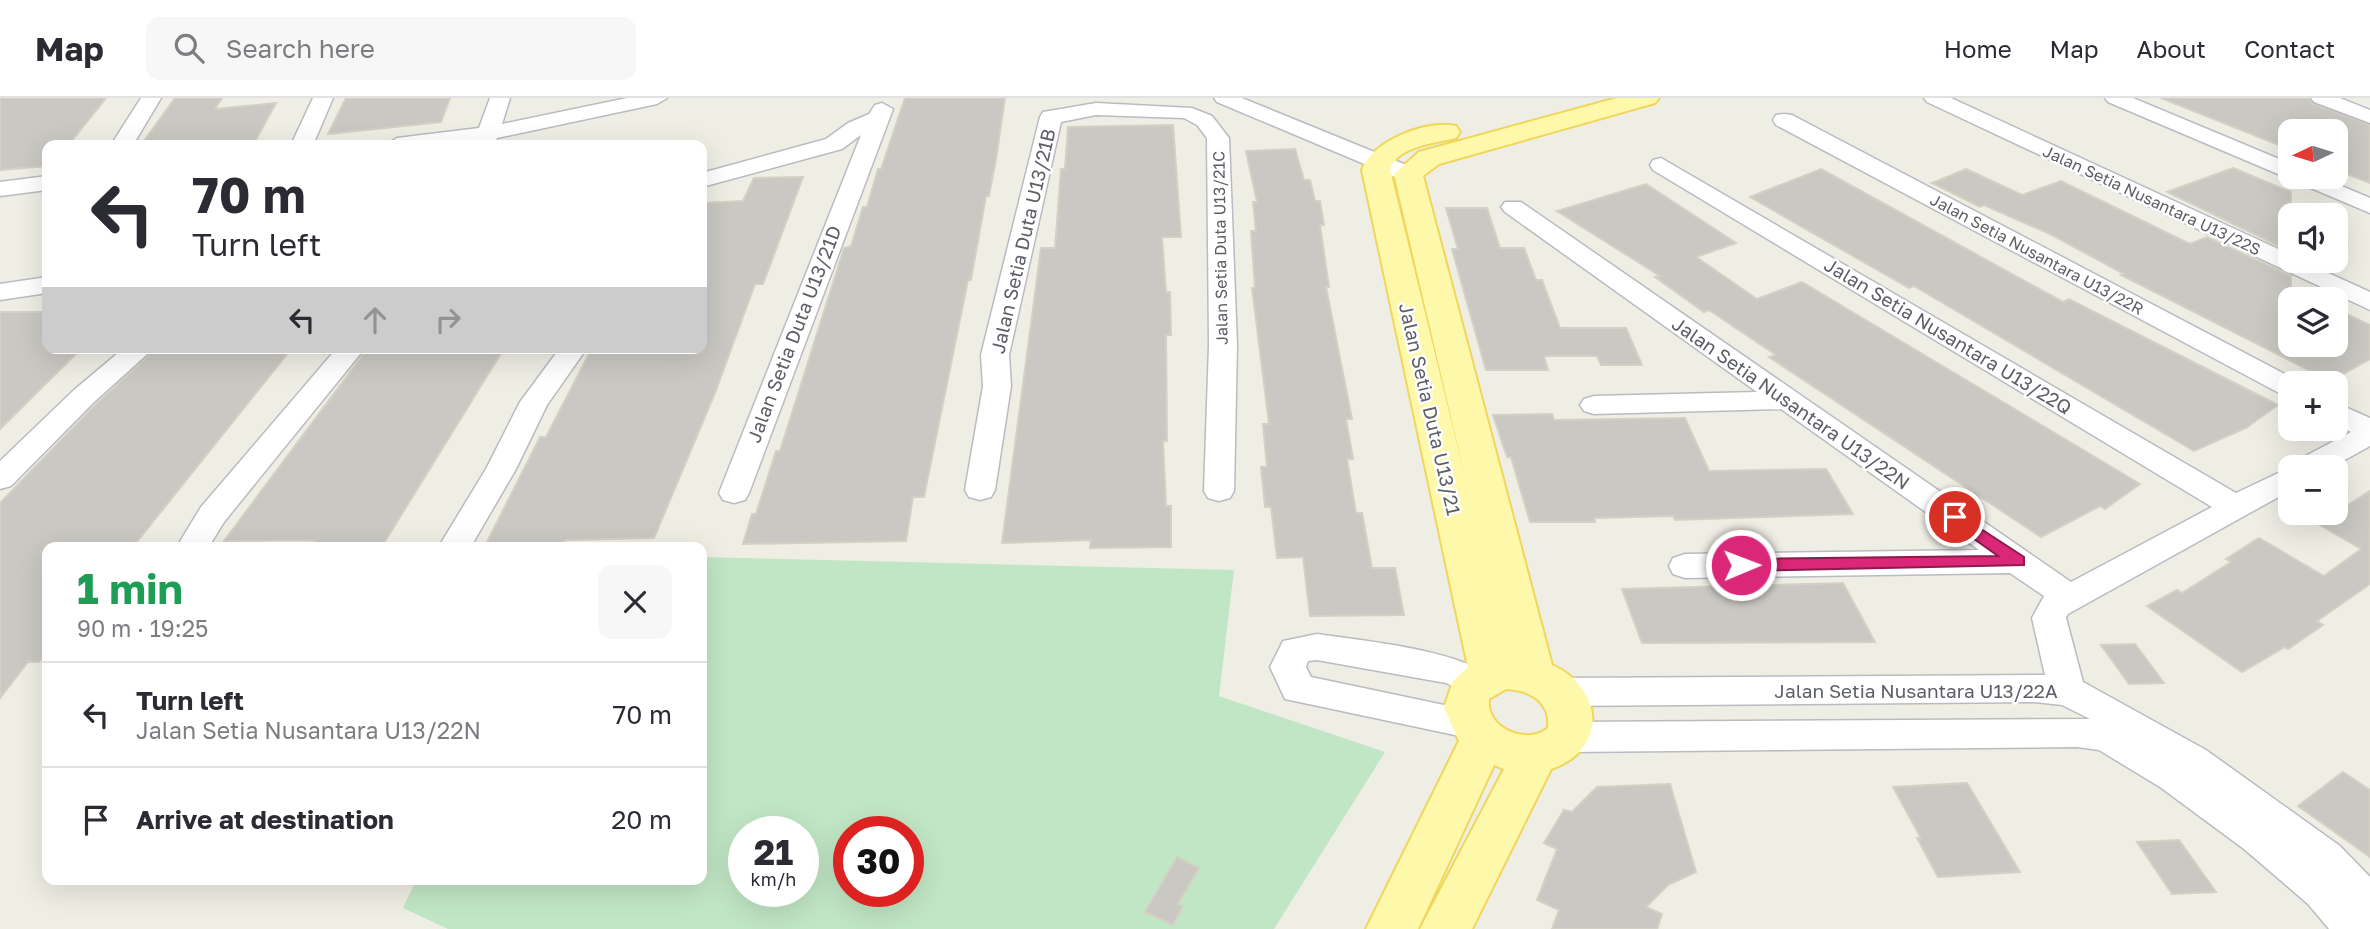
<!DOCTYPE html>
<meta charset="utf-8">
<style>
body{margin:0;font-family:"Golos Text",sans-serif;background:#f7f7f7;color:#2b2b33;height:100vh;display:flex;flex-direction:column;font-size:26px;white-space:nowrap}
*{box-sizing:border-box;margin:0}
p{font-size:23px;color:#7c7c81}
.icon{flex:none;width:38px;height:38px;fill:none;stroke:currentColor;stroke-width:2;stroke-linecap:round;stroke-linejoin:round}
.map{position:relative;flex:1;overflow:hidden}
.sheet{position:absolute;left:42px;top:444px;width:665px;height:343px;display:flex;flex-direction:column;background:#fff;border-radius:14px;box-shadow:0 7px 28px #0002}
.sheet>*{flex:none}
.top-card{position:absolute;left:42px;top:42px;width:665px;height:214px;border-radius:14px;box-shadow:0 7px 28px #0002;background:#fff;color:#2b2b33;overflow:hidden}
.needle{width:46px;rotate:266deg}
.fabs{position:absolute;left:2278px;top:21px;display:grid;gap:14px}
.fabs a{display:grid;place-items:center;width:70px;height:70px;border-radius:14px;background:#fff;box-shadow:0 7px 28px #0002;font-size:35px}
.speed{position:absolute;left:728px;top:718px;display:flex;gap:14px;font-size:35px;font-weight:700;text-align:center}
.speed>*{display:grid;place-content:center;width:91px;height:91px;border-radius:50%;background:#fff;box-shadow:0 7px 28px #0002;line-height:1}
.speed small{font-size:18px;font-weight:400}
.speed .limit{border:10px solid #d22;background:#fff;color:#111}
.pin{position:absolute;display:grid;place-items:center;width:60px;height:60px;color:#fff;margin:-30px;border:4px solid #fff;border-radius:50%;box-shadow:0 2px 7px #0007}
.me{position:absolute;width:77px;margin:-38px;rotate:89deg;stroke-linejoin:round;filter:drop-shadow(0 0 5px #0008)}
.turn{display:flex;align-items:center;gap:24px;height:147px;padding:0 35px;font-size:32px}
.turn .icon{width:91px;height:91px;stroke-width:2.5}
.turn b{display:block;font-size:49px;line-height:60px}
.lanes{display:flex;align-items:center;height:66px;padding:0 35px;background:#0003;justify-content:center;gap:35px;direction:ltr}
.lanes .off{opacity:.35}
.round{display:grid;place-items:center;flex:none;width:74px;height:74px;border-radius:14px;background:#f7f7f7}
.head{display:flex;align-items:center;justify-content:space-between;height:119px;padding:0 35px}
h1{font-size:42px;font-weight:700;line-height:52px;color:#1e9e55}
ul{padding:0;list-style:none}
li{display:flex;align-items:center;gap:21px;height:105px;padding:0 35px;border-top:2px solid #e1e1e2}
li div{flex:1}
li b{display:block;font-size:26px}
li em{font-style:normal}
header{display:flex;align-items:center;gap:42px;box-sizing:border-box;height:98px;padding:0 35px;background:#fff;border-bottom:2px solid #e1e1e2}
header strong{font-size:33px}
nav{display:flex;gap:38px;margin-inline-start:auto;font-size:24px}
.search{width:490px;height:63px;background:#f7f7f7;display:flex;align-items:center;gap:18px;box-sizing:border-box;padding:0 24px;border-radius:14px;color:#7c7c81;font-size:26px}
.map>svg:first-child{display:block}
</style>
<header>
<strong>Map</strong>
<div class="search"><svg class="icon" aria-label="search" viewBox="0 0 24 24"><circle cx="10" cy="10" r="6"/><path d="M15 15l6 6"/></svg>Search here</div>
<nav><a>Home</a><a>Map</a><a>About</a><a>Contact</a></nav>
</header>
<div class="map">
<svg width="2370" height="831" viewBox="0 0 2370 831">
<rect width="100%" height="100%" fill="#efeee5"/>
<path fill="#c1e6c5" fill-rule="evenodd" d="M702,459L1234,472L1219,598L1385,654L1274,831H448L403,810L416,782H702ZM744,733H803V793H744ZM849,733H908V793H849Z"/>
<g fill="#cac8c2" stroke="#d4d0c3" stroke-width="2">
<polygon points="0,0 106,0 70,45 47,47 47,68 0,72"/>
<polygon points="175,0 222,0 215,11 276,5 253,47 141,47"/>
<polygon points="346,0 450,0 441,24 328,36"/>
<polygon points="905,0 1005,0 996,61 989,98 986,98 971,182 968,182 924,399 913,399 906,443 743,446 752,416 756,416 776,353 780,353 844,150 851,148 863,109 867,109 878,71 881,71"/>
<polygon points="2161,0 2308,0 2313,6 2370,27 2370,85 2336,72 2336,33 2291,33 2291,44 2281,48"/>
<polygon points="1173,27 1181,139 1162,139 1166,194 1170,194 1171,237 1166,237 1167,343 1163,343 1166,408 1171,408 1171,449 1090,450 1091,442 1002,445 1041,150 1055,150 1061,71 1065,71 1068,29"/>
<polygon points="1295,51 1304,82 1310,82 1315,103 1320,103 1324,127 1320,127 1329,189 1326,189 1352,321 1346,321 1353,361 1347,361 1356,415 1362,415 1372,470 1395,470 1404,517 1310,518 1303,459 1277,460 1271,409 1265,409 1261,369 1267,369 1263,326 1269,326 1252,190 1255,190 1251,133 1256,133 1253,104 1257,104 1246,53"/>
<polygon points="2233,70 2291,94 2291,154 2167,94"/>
<polygon points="1821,71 2063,204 2069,201 2278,307 2246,330 2194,353 1914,188 1909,190 1750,99"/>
<polygon points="1966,71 2022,97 2061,83 2190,146 2207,139 2291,178 2291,247 2336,247 2336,211 2370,227 2370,261 2330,283 2121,177 2124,176 2052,137 1984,107 1980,109 1932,85"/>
<polygon points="803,79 763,186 755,186 715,295 654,440 565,442 561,450 484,450 540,339 546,339 592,250 702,254 702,105 743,103 754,80"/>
<polygon points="1646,86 1736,145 1696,159 1757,201 1802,184 2140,386 2105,411 2100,408 2041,439 1769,259 1776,257 1709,212 1704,214 1655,179 1660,178 1557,113"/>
<polygon points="1446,110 1487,110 1500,150 1524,150 1536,182 1542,182 1560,230 1626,230 1642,267 1601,267 1597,258 1544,258 1548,272 1486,272 1452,151 1458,151"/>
<polygon points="0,214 47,214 47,250 82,250 0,331"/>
<polygon points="157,250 292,250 132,450 47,450 47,554 39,564 28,564 0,600 0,405 96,306"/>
<polygon points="368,250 433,250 431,254 503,252 381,450 310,450 315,442 224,443"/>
<polygon points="1552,316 1554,322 1685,320 1709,373 1826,371 1853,416 1675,422 1673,418 1594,420 1595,424 1530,424 1511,359 1507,359 1493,317"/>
<polygon points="2370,393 2370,486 2317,523 2323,527 2288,551 2285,549 2242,574 2147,508 2177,492 2182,495 2231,464 2226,461 2259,440 2324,478 2361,451 2318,426"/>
<polygon points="1843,485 1875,544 1642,545 1622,491"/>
<polygon points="2135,546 2164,585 2129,586 2101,547"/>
<polygon points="2343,674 2370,692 2370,759 2298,708"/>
<polygon points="1967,685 2020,774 1938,779 1917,740 1921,740 1893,689"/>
<polygon points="1670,686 1696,774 1668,787 1646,809 1662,816 1657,831 1552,831 1559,812 1537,802 1557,751 1544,745 1564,712 1572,714 1597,689"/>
<polygon points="2179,742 2216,794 2172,796 2137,744"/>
<polygon points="1177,759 1199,770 1178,806 1183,808 1173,827 1145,814"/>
</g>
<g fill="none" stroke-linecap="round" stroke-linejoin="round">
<g stroke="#b9bbc0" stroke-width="3">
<g id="minor">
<polygon points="141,0 161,0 133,47 111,47"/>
<polygon points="313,0 333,0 313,47 291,47"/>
<polygon points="490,0 510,0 502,26 627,0 667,0 657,6 497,40 495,47 473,47 474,44 386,47 397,40 479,30"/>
<polygon points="1214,0 1242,0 1416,71 1419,76 1408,83 1400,81 1217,4"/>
<polygon points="1924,0 1951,0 2291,157 2291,163 2302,163 2370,194 2370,212 1927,4"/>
<polygon points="2105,0 2133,0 2291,66 2291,79 2320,79 2370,100 2370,115 2108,4"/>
<polygon points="2311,0 2340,0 2370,12 2370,25 2314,4"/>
<polygon points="882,5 893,11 749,395 745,402 734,405 723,402 719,395 861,37 842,51 702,89 702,75 826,41 848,25 869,16 875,7"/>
<polygon points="1096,5 1192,10 1212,18 1229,40 1237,247 1234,393 1230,400 1219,403 1208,400 1204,393 1209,247 1207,40 1197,27 1184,20 1096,17 1061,24 1009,257 1011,288 995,392 991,399 980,402 969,399 965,392 983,288 981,257 1040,19 1043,14"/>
<polygon points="1784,16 1792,17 2302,285 2291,285 2291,299 2281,296 1776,27 1773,22 1776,17"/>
<polygon points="1661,60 2236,395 2291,369 2292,369 2291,392 2068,516 2066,520 2083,584 2206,652 2340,748 2370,779 2370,831 2329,831 2308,806 2244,751 2160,689 2099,652 2077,649 1568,654 1555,650 1549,639 1555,628 1568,624 2090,621 2062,607 2035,604 1559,608 1546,604 1541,594 1546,584 1559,580 2045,577 2032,520 2044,498 2010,475 1685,480 1673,476 1669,468 1673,460 1685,456 1979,452 1781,311 1594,316 1584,313 1580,307 1584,301 1594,298 1757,294 1505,114 1501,109 1505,104 1521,104 2071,484 2212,409 1653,72 1650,67 1653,62"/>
<polygon points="47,78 47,92 0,98 0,84"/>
<polygon points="47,179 47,195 0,202 0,186"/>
<polygon points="124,250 154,250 94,304 11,388 0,391 0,363 74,292"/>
<polygon points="337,250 365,250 224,424 208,450 176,450 201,409"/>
<polygon points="560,250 587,250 547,307 516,371 470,450 438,450 486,371 520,304"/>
<polygon points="2336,305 2370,320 2370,348 2332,369 2294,369 2298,362 2351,334 2336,326"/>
<path d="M1317,536C1355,542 1477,553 1494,585L1489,595L1476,599L1446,585L1317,562L1308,563L1306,569L1311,579L1482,615L1487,625L1482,635L1469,640L1285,601L1270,569L1283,543Z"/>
</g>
</g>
<g stroke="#f1d65c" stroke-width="4">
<path id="major" d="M1617,0H1659L1655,5L1439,66L1423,78L1552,567C1604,590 1608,652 1551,671L1472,831H1420L1504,671L1494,667L1418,831H1366L1459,643L1444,610L1453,583L1468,569L1362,72C1371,43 1428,21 1456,28L1460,34L1456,40C1436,45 1396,48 1390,72L1466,383L1394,76L1419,54ZM1506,591C1530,592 1551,604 1548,630C1527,648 1485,630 1489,601Z"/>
</g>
<use href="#minor" fill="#fff" fill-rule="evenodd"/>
<use href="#major" fill="#fef9aa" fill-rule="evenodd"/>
</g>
<polygon fill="#db2777" stroke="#8e194d" stroke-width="2" points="1955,414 2024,459 2024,467 1741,473 1732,467 1741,461 1998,458 1949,423 1947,419"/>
<g text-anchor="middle" stroke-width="5" stroke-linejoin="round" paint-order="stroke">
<g font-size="16" fill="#5c5f65" stroke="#fff">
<text transform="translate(2152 102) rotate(25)" y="6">Jalan Setia Nusantara U13/22S</text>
<text transform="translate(1220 150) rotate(-91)" y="6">Jalan Setia Duta U13/21C</text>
<text transform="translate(2037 156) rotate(28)" y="6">Jalan Setia Nusantara U13/22R</text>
</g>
<g font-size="19" fill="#5c5f65" stroke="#fff">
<text transform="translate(1023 143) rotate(-77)" y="7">Jalan Setia Duta U13/21B</text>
<text transform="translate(794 236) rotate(-69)" y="7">Jalan Setia Duta U13/21D</text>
<text transform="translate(1948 238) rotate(31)" y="7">Jalan Setia Nusantara U13/22Q</text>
<text transform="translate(1791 305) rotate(35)" y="7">Jalan Setia Nusantara U13/22N</text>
<text transform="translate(1430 311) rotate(77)" y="7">Jalan Setia Duta U13/21</text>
<text x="1916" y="600">Jalan Setia Nusantara U13/22A</text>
</g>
</g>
</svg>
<div class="fabs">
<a><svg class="needle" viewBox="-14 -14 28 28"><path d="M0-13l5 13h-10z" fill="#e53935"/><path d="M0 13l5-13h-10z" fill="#7c7c81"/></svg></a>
<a><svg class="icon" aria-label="sound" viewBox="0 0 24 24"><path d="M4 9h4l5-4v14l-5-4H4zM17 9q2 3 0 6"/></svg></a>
<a><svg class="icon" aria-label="layers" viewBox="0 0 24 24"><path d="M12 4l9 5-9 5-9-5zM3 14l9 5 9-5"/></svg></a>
<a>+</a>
<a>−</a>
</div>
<div class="speed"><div>21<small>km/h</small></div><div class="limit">30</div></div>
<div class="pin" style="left:1955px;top:419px;background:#d93025"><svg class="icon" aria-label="arrive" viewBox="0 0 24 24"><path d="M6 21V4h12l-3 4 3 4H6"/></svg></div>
<svg class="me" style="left:1741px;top:467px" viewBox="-20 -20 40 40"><circle r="17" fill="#db2777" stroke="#fff" stroke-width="3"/><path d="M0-11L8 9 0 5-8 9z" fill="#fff"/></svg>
<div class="top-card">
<div class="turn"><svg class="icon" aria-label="left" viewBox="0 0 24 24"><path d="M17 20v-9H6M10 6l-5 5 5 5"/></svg><div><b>70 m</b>Turn left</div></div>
<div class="lanes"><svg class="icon" aria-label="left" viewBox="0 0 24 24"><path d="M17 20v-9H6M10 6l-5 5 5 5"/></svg><svg class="icon off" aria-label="ahead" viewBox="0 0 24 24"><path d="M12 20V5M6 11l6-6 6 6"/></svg><svg class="icon off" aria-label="right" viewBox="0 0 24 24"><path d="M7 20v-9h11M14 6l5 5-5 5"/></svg></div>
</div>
<section class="sheet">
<div class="head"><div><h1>1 min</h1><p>90 m · 19:25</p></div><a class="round"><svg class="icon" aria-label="close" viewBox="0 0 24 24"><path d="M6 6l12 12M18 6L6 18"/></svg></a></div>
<ul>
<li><svg class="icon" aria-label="left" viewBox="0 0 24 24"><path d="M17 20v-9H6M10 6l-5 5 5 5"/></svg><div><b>Turn left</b><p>Jalan Setia Nusantara U13/22N</p></div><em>70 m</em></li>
<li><svg class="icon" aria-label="arrive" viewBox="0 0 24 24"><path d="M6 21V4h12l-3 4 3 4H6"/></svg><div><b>Arrive at destination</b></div><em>20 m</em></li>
</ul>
</section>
</div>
